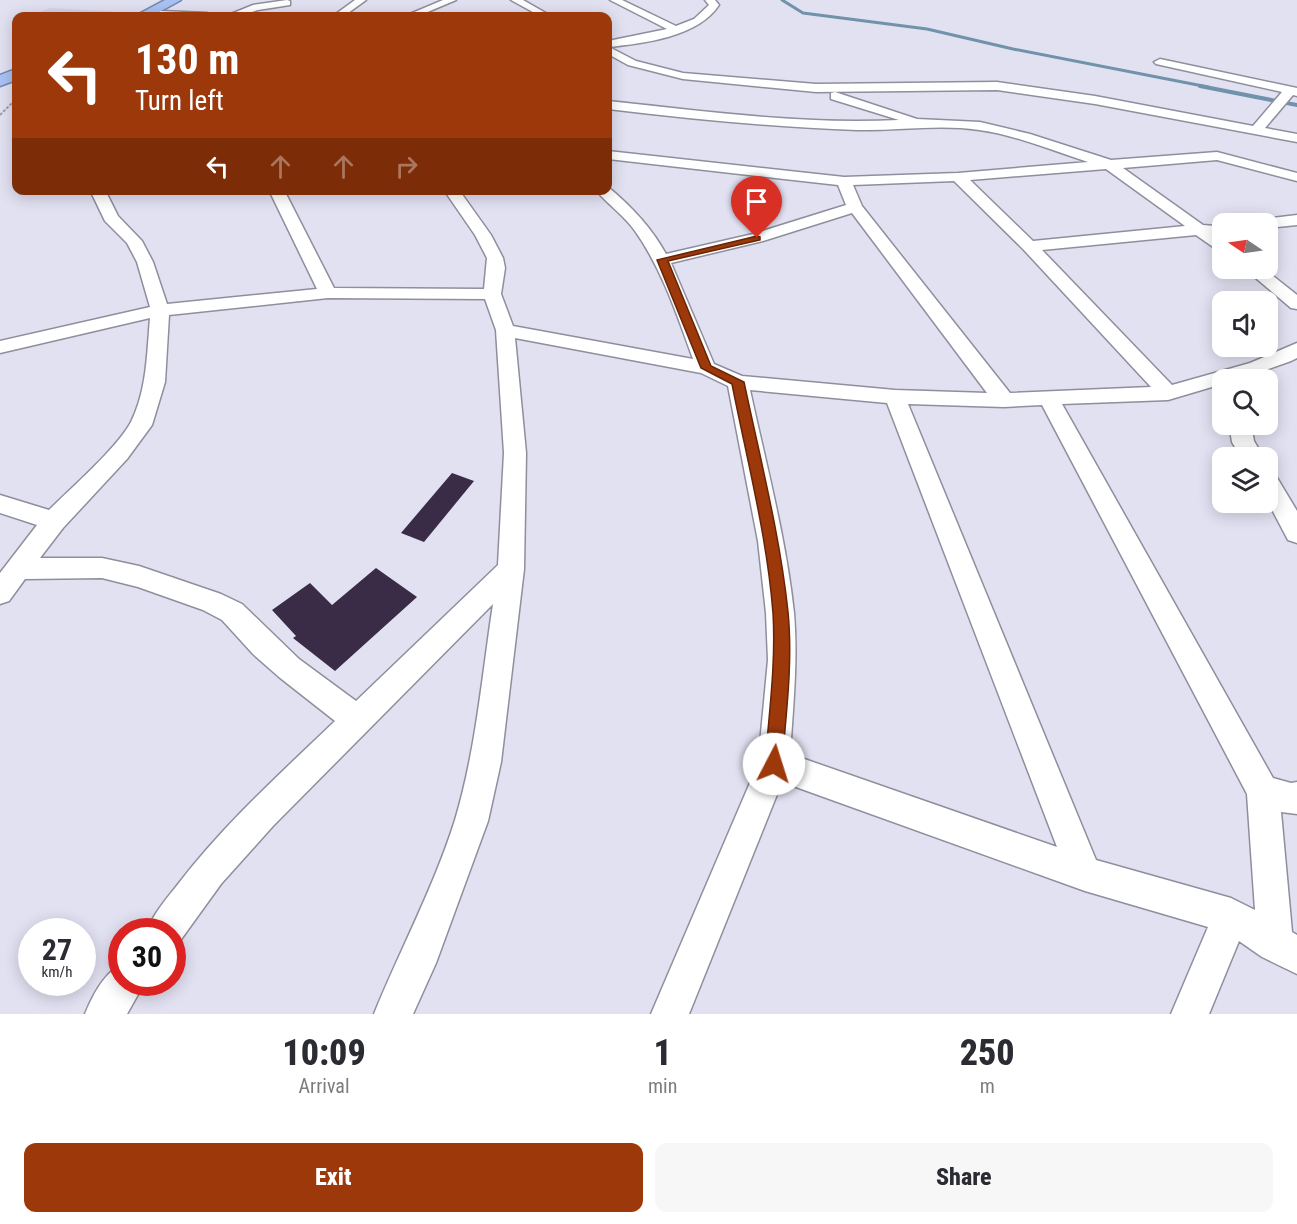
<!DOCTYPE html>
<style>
body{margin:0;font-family:"Roboto Condensed",sans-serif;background:#f7f7f7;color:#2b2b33;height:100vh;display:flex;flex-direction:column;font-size:22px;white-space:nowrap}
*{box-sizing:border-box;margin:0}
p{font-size:20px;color:#7c7c81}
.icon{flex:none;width:33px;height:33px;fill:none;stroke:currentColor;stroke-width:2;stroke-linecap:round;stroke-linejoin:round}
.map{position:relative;height:1014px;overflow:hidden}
.details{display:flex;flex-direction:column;background:#fff;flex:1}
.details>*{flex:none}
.guide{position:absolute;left:12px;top:12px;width:600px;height:183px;border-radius:12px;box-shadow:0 3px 15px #0003;background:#9d380b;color:#fff;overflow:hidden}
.needle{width:39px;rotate:283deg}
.controls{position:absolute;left:1212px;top:213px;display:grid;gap:12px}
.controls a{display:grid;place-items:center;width:66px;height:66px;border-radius:12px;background:#fff;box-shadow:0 3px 15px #0003;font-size:30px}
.speed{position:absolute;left:18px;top:918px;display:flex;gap:12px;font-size:30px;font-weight:700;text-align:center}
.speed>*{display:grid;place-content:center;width:78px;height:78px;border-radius:50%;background:#fff;box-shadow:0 3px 15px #0003;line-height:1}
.speed small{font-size:15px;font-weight:400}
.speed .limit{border:9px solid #d22;background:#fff;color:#111}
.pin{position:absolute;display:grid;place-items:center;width:51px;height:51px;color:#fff;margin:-62px -26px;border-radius:50% 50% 50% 0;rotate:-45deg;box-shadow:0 0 6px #0007}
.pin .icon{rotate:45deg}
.me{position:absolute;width:66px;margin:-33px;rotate:5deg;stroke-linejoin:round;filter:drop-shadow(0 0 4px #0008)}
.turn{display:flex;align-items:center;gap:21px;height:126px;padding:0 24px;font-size:27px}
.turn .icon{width:78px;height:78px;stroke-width:2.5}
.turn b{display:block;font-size:42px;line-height:51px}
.lanes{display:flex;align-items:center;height:57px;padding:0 24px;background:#0003;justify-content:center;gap:30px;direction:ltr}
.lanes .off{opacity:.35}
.eta{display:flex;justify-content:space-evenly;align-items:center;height:102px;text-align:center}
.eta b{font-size:36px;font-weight:800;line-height:42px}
.button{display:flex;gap:12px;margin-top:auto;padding:12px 24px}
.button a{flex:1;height:69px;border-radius:12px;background:#9d380b;color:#fff;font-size:24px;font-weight:800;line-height:69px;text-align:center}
.button a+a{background:#f7f7f7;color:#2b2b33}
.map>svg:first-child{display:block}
</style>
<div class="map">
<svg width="1297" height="1014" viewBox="0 0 1297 1014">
<rect width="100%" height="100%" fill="#e1e1f2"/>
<polygon fill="#d4d4eb" points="50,8 138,13 129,16 30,16"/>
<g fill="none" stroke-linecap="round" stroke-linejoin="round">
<polyline stroke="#7092aa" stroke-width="3" points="782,0 803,13 927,29 1013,49 1208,87"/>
<polyline stroke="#7092aa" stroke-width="4" points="1200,86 1297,105"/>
</g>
<g fill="#3a2b47">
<polygon points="452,473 474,481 424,542 401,533"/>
<polygon points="376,568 417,597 335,671 293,638 296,636 272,610 310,583 332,605"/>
</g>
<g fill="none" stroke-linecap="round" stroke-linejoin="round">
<g stroke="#8e8e9d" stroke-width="3">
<g id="minor">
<polygon points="287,0 290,1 290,5 258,10 239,16 226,16 253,5"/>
<polygon points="355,0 366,0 344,16 333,16"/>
<polygon points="443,0 456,0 418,16 405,16"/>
<polygon points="511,0 523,0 551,16 540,16"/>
<path d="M610,0H622L676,26L694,19L709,5L705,0H715L719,5C698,37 645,43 609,47L636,61L683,73L816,84L997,82L1095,96L1253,126L1282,92L1156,64L1154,62L1160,59L1297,88V96L1293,95L1265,128L1297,134V142L1095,104L997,90L816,92L683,79L628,65L608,54V41L667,29Z"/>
<polygon points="160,11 207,13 212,16 157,16 155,14"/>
<path d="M835,92L917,119L980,122L1030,134L1111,160L1217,152L1297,173V181L1217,160L1123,168L1203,225L1215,226L1217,229L1214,233L1222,239V251L1216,249L1196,235L1042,250L1172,385L1250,363L1297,343V358L1291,361L1237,380H1222V384L1168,400L1062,404L1273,778L1291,783L1297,782V814L1281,812L1292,932L1297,935V974L1262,957L1239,941L1209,1014H1171L1208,927L1085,891L782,782L689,1014H651L758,764L768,660L766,613L758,541L728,386L701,373L515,338L526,453L524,569L501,762L488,821L436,963L413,1014H374C400,950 434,887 455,820C476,750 482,676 493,604L273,826L221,884L177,945L172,947V932H146C154,913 167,898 179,883C225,823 281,773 335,721L279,677L253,654L222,620L203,610L138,587L102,578L25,579L9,601L0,604V573L37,525L0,513V495L49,510C71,488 118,447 131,422C147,390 147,353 150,318L0,353V341L150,307L137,262L127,243L105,221L90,190H105L118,216L142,241L153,262L167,304L317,289L269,190H284L334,288L484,289L487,258L475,235L444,190H459L491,235L503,258L505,268L501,294L513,326L693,359C677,315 662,269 635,231C624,215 608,205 596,190H608V187C631,206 651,227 666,254L753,234L846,205L838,185L608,159V151L844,177L958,173L1088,162C1053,151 1016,135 979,130C938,124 898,131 857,130C773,127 690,119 608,109V101C705,111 801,125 899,120L831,99V93ZM1106,169L1185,226L1033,241L970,180ZM954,181L1023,249L1151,387L1010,393L862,206L853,185ZM852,213L987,393L895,390L742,376L714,364L671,263L763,241ZM328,298L485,299L496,330L504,453L498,565L356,701L299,659L242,604L221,594L139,566L102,558H40L63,528L127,459L152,425L165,382L169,315ZM750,390L887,403L1057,847L790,754C793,707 798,660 794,613C786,538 766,464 750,390ZM908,404L1004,407L1042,405L1247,794L1255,910L1231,898L1096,860Z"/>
<polygon points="1297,215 1297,225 1268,228 1268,224 1255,224 1263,219"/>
<polygon points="1244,268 1263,268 1297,295 1297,309 1291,308"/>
<polygon points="1229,424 1251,424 1254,441 1264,458 1241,458 1232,442"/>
<polygon points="1268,473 1276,476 1297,511 1297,543 1288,540 1268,502"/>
<path d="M122,965V982H145L127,1014H85C92,997 104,972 122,965Z"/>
</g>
</g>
<g stroke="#7388b2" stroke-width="3">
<g id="trunk">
<polygon points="165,0 181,0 152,16 135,16"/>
<polygon points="16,69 16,80 0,86 0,75"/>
</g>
</g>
<polyline stroke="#9f9fac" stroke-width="2" stroke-dasharray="3 1.5" stroke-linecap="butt" points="0,115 16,99"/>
<use href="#minor" fill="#fff" fill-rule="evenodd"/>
<use href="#trunk" fill="#a8c2f3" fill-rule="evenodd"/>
</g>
<path fill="#9d380b" stroke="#662407" stroke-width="1.5" d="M757,236L760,237V240L668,261L711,366L744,382C760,458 780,535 788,612C793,662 786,714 782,764L780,770L774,772L767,770L765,764C769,714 776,663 773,613C767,536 747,460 732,384L701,368L657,260Z"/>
</svg>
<div class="controls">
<a><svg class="needle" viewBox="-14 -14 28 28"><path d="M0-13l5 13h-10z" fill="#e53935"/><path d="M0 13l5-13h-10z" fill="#7c7c81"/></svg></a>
<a><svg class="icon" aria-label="sound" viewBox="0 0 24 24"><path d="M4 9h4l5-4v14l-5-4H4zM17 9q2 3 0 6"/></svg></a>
<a><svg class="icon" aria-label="search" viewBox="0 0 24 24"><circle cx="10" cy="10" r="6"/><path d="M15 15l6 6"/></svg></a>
<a><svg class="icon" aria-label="layers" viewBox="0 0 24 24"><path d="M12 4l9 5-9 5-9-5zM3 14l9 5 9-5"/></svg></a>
</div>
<div class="speed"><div>27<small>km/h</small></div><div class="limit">30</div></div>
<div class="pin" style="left:757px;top:238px;background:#d93025"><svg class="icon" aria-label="arrive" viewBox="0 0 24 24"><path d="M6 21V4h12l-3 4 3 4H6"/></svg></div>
<svg class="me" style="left:774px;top:764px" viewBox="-20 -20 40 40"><circle r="19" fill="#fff"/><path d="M0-13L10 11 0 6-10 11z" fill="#9d380b"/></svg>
<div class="guide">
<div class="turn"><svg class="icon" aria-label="left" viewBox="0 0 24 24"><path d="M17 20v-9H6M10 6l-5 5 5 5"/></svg><div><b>130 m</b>Turn left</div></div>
<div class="lanes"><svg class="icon" aria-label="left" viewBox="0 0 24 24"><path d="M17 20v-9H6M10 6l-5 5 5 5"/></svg><svg class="icon off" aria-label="ahead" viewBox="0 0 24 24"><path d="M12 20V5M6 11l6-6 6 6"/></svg><svg class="icon off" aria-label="ahead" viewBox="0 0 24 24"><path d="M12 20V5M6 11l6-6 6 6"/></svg><svg class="icon off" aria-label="right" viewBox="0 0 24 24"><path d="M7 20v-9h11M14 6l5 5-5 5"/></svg></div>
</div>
</div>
<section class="details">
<div class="eta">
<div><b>10:09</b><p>Arrival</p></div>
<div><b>1</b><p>min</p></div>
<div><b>250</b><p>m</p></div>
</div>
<div class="button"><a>Exit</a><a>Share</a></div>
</section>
